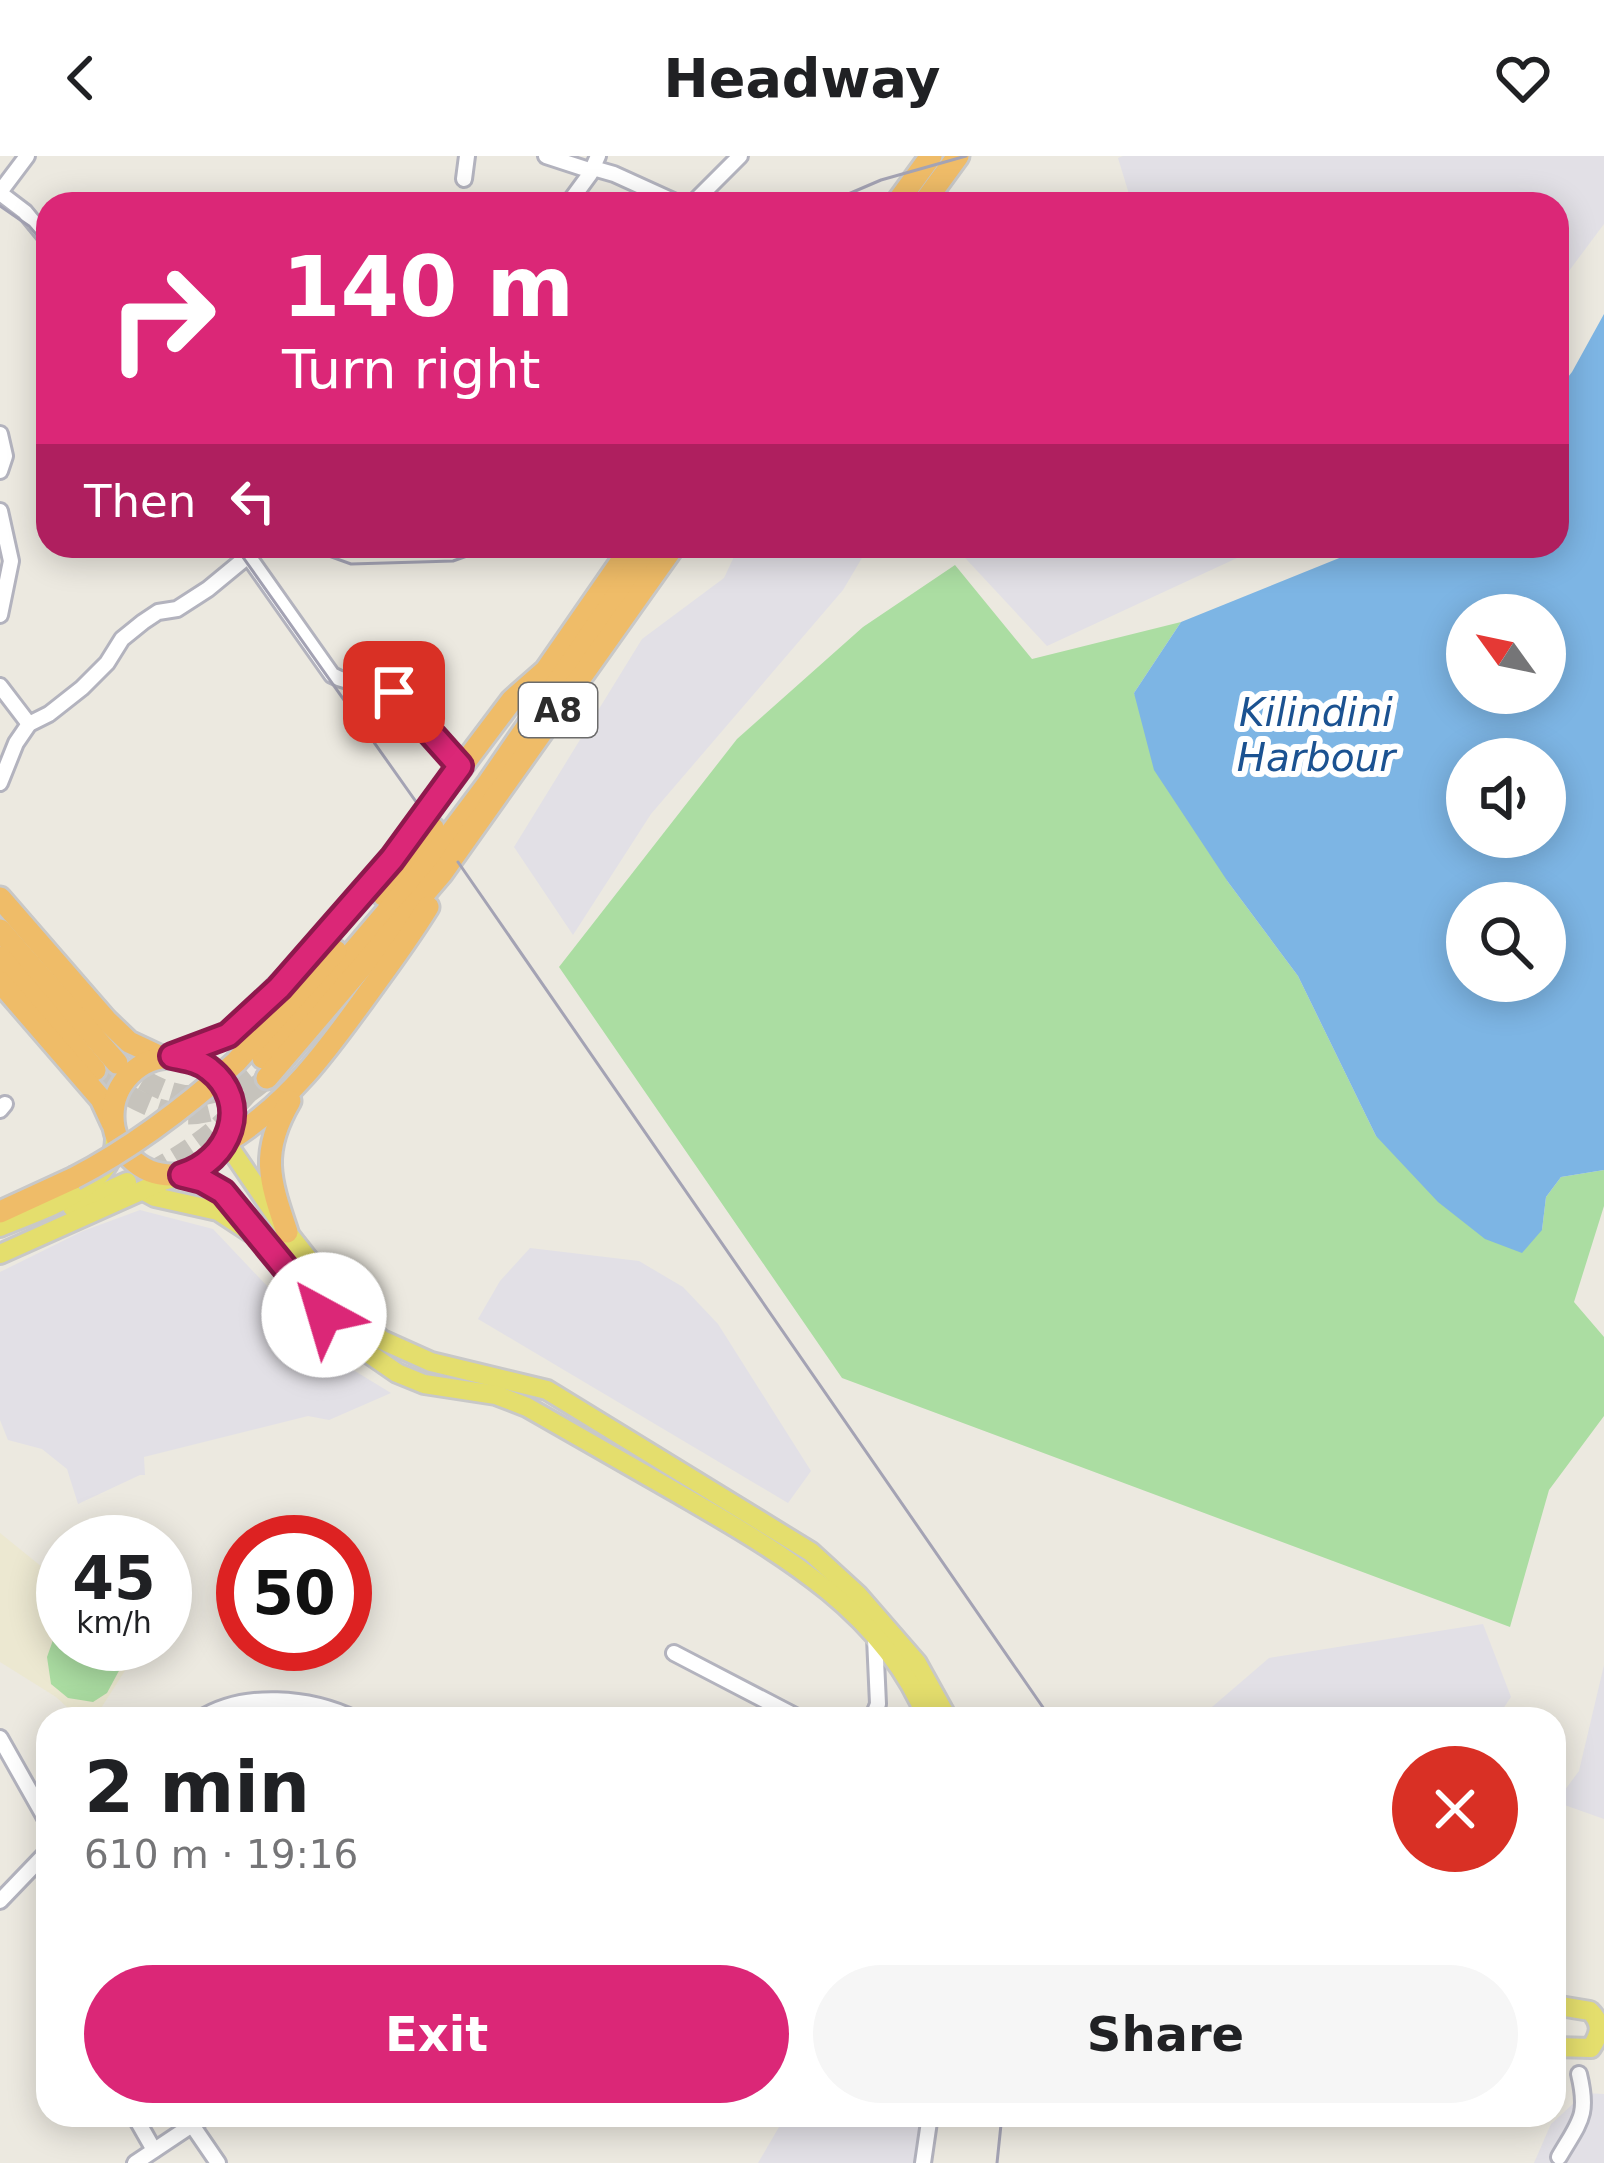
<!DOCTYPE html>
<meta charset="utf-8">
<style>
body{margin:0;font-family:"DejaVu Sans",sans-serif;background:#f6f6f6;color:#202124;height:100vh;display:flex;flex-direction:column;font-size:45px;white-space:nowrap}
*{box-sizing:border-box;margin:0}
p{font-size:39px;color:#757577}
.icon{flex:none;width:66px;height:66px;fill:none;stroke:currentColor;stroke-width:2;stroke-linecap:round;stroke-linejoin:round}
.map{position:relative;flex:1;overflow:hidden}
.details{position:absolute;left:36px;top:1551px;width:1530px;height:420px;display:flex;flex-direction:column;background:#fff;border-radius:36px;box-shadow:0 6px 30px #0003}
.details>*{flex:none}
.guide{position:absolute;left:36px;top:36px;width:1533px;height:366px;border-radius:36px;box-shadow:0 6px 30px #0003;background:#db2777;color:#fff;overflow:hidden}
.needle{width:78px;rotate:303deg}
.tools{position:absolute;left:1446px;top:438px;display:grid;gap:24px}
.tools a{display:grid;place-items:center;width:120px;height:120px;border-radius:50%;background:#fff;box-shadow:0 6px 30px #0003;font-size:60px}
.speed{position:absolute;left:36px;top:1359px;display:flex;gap:24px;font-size:60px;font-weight:700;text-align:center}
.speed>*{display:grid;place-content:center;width:156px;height:156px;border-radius:50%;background:#fff;box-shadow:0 6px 30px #0003;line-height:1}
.speed small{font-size:30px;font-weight:400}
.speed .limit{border:18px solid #d22;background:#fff;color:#111}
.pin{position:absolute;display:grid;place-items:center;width:102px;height:102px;color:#fff;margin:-51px;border-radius:24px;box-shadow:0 6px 18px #0006}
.me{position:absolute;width:132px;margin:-66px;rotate:321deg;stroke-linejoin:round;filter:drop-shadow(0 0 9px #0008)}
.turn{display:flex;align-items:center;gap:42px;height:252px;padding:0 48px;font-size:54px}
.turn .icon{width:156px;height:156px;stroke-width:2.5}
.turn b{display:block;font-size:84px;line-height:102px}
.then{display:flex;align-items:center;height:114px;padding:0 48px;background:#0003;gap:24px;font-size:45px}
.round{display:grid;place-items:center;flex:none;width:126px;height:126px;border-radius:63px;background:#f6f6f6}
.headline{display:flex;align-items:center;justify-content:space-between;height:204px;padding:0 48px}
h1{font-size:72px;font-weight:700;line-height:90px}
.primary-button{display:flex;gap:24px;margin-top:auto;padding:24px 48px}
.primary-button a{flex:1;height:138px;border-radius:72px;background:#db2777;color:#fff;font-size:48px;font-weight:700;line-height:138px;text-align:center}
.primary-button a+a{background:#f6f6f6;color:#202124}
header{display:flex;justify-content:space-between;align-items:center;height:156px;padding:0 48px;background:#fff;font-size:54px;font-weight:700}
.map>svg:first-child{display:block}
</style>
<header><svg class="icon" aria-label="back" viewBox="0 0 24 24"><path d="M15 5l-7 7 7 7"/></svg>Headway<svg class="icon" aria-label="heart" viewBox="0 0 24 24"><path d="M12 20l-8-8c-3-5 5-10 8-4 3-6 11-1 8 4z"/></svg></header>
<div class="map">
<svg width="1604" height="2007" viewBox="0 0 1604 2007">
<rect width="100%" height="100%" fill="#ece9e0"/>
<g fill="#e2e0e6">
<polygon points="1123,0 1604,0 1604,68 1557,131 1557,48 1132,48 1118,2"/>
<polygon points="739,390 869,390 843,434 651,658 573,779 514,691 642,483 724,422"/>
<polygon points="954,390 1263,390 1047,490"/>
<polygon points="140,1054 213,1073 284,1148 322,1195 391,1237 329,1264 308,1260 144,1301 145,1319 140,1319 78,1348 67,1313 42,1293 8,1284 0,1264 0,1116 83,1075"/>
<polygon points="530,1092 639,1105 683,1131 718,1168 811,1315 788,1347 478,1163 500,1125"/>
<polygon points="1483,1468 1511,1541 1496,1563 1198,1563 1269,1502"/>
<polygon points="1604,1509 1604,1663 1556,1646 1579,1615"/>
<polygon points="1585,1937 1604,1938 1604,2007 1534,2007 1551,1968"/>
<polygon points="786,1959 920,1959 914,2007 758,2007"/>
</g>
<polygon fill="#ece8d1" points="0,1377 63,1428 63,1488 130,1488 135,1499 94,1563 80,1563 56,1541 0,1506"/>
<g fill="#abdda2">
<polygon points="955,409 1032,503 1181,466 1134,537 1228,726 1298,820 1376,980 1542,1074 1546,1041 1561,1021 1604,1014 1604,1050 1574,1146 1604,1181 1604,1260 1549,1334 1510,1471 842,1222 559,811 737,583 863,471"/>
<polygon points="63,1466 63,1488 123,1488 128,1498 107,1537 93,1546 68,1542 51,1528 47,1501 59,1467"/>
</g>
<path fill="#7db5e4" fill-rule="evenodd" d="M1604,158V1014L1561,1021L1546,1041L1542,1074L1522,1097L1485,1083L1438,1046L1376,980L1298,820L1228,726L1154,614L1134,537L1181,466L1369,390H1557V235L1572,216ZM1467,459H1545V537H1467ZM1467,603H1545V681H1467ZM1467,747H1545V825H1467Z"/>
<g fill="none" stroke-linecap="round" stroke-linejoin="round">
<path stroke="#c6c3bc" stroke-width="18" stroke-dasharray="18 9" stroke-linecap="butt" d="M127,1026C177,1002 211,981 248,939"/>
<g stroke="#c6c3bc" stroke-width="21" stroke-dasharray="21 10" stroke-linecap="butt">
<path d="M117,907C175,948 210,955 263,902"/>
<path d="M103,924C165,965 207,974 267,922"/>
</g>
<g stroke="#b3b3be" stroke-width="20">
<g id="minor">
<polyline points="546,0 592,15"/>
<polyline points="593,12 614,18 680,48"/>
<polyline points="464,23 467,0"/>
<polyline points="0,36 27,0"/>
<polyline points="0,37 25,56 48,84"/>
<polyline points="568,48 590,18 598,0"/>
<polyline points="692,48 740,0"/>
<polyline points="0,278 5,300 0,315"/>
<polyline points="0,355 11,405 0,459"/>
<path d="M241,390L332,519C353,531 375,524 394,536L461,611"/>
<polyline points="0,530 29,568"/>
<polyline points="0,627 16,587 29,568 49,558 82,532 107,507 122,483 143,466 158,456 177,453 208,433 248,400"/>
<polyline points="0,954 5,948"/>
<polyline points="674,1497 801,1563"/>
<path d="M200,1563C244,1535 310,1541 355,1563"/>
<polyline points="872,1563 878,1548 875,1482"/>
<polyline points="0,1582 48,1667"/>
<polyline points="0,1745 48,1695"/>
<polyline points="134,1959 154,1994"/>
<polyline points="192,1969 218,2007"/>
<path d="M1559,2001C1580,1965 1589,1960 1579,1918"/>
<polyline points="135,2007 207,1959"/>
<polyline points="923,2007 930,1959"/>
</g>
</g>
<g stroke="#c8c8c8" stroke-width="24">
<g id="major">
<polyline points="226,986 287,1076 354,1161 382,1184 431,1206 547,1234 811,1396 858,1439 917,1507 948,1563"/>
<polyline points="144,1035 155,1041 218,1055 250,1076"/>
<polyline points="72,1051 127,1026"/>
<path d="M0,1071C39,1054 117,1033 115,981"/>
<path d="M0,1098L163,1025C190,1016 200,1023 223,1036L342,1179L397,1217L424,1228L496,1239L527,1251C578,1280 629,1309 679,1338C775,1394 884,1454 927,1563"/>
<path d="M1554,1849L1590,1855C1603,1868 1600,1878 1591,1892L1554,1891"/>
</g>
</g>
<g stroke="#c8c8c8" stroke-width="27">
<g id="highway">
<polyline points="896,48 931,0"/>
<polyline points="923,48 958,0"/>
<polyline points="383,739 433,672"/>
<polyline points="0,742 106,864 129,886 161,901"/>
<polyline points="0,774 117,907"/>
<polyline points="0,801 95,914"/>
<polyline points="0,826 101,943 112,967"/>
<polyline points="172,900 228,879 313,796 392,703 512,544 546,514 632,390"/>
<circle cx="172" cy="960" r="59"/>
<polyline points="263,902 429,706 489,626 651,390"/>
<polyline points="236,906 336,795"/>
<polyline points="267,922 442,717 674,390"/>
<path d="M226,986C287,950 328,893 369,836C389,809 410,780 428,751"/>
<polyline points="0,1056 74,1022"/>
<path d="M287,1076C269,1023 260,996 290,945"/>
</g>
</g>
<use href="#minor" stroke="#fff" stroke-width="14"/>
<use href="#major" stroke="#e4de6d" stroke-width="18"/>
<use href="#highway" stroke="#efbc68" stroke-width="21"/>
<g stroke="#a4a3b4" stroke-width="3">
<polyline points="825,48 881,24 966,0"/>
<polyline points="0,50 29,70 48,92"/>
<polyline points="235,390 424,657"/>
<polyline points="301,390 351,408 453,405 495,390"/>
<polyline points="458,706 1051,1563"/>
<polyline points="997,2007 1002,1959"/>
</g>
<g stroke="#c8c8c8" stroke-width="27" stroke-linecap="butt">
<path id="highway-bridge" d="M74,1022C134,991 186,951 236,906"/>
</g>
<use href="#highway-bridge" stroke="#efbc68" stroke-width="21"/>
</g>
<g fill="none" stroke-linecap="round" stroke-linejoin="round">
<g stroke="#8e194d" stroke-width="30">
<path id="route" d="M324,1159L223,1036L202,1024L182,1019C229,1005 253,947 209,913C198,904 185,903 172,900L228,879L279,832L392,703L460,610L394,536"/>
</g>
<use href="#route" stroke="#db2777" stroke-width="21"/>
</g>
<g text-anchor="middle" stroke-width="12" stroke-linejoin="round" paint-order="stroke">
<rect fill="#fff" stroke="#6b6b6b" stroke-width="3" x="519" y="527" width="78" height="54" rx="9"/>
<g font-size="33" font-weight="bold" fill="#2c2c2c">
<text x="558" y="566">A8</text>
</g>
<g font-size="39" font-style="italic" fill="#1b5291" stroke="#fff">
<text x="1316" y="570">Kilindini<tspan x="1316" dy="45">Harbour</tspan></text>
</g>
</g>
</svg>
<div class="tools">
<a><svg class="needle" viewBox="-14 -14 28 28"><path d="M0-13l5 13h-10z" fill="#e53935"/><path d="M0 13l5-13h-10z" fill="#757577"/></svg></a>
<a><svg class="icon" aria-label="sound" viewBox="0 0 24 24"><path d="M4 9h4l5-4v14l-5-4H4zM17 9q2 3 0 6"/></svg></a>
<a><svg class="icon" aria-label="search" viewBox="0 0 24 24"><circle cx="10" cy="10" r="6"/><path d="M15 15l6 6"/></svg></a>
</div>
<div class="speed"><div>45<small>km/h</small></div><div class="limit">50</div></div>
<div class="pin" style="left:394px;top:536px;background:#d93025"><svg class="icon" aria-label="arrive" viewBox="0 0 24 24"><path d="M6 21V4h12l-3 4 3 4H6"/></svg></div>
<svg class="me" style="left:324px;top:1159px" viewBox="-20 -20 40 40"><circle r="19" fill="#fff"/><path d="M0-13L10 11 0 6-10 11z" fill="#db2777"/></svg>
<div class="guide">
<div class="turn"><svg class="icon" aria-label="right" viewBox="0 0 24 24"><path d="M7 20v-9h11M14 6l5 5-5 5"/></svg><div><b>140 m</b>Turn right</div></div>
<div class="then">Then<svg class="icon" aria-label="left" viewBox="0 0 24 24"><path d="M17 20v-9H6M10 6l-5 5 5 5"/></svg></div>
</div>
<section class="details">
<div class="headline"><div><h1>2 min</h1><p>610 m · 19:16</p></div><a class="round" style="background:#d93025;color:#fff"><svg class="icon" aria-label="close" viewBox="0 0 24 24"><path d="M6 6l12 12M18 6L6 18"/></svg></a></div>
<div class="primary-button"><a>Exit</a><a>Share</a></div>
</section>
</div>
